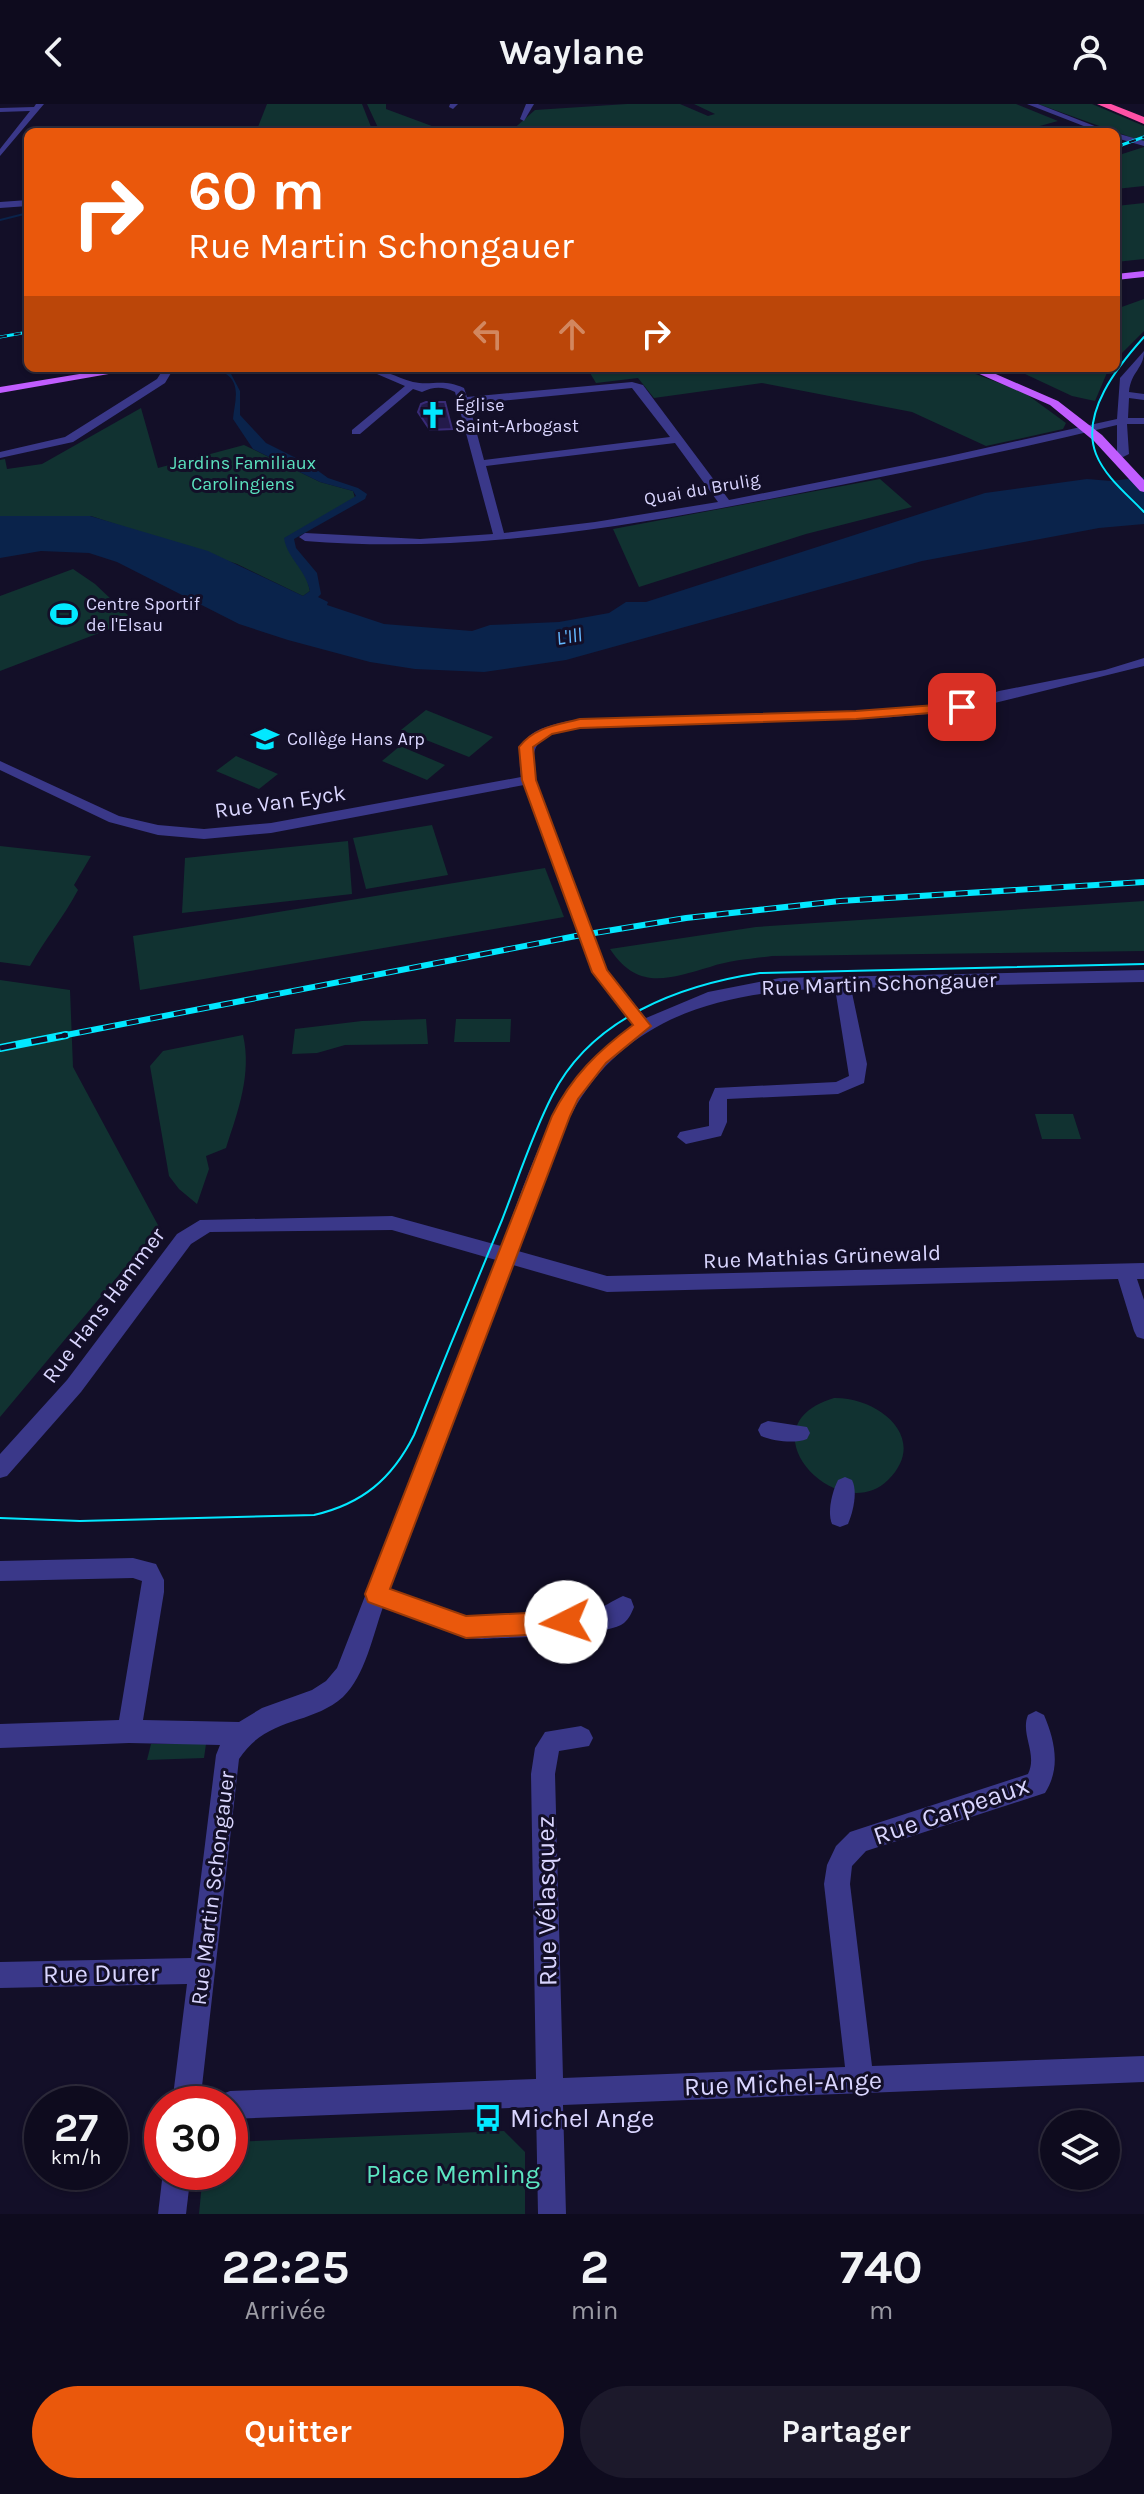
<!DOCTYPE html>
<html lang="fr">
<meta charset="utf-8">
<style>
body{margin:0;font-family:Karla,sans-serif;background:#1c192b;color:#f1f3f6;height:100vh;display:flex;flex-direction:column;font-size:30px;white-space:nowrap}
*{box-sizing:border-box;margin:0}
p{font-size:26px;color:#9b9ba4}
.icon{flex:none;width:44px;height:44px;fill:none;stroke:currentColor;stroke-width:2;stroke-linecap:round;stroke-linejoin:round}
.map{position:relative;height:2110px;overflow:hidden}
.sheet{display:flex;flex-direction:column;background:#0e0b1e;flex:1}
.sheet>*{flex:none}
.banner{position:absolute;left:24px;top:24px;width:1096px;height:244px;border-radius:12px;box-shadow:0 2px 6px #0004,0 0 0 2px #2e2b3c;background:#ea580c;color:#fff;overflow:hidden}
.buttons{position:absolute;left:1040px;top:2006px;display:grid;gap:16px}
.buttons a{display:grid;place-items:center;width:80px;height:80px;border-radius:50%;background:#0e0b1e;box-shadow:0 2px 6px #0004,0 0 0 2px #2e2b3c;font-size:40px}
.speed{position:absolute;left:24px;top:1982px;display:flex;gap:16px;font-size:40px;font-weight:700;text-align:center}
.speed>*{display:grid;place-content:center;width:104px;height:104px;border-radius:50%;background:#0e0b1e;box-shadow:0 2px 6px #0004,0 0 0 2px #2e2b3c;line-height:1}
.speed small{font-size:20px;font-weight:400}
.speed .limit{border:12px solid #d22;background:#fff;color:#111}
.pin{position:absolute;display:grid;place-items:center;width:68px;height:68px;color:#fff;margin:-34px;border-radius:16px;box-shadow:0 4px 12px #0006}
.me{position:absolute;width:88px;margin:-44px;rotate:266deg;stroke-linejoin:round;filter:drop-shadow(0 0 6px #0008)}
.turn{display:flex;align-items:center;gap:28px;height:168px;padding:0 32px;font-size:36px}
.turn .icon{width:104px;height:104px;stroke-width:2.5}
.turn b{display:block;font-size:56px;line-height:68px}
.lanes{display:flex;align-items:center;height:76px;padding:0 32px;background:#0003;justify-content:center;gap:40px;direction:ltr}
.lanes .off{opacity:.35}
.eta{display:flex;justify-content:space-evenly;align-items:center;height:136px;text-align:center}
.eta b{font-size:48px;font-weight:700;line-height:56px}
.cta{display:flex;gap:16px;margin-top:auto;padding:16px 32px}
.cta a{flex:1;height:92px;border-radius:48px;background:#ea580c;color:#fff;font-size:32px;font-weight:700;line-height:92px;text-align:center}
.cta a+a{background:#1c192b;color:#f1f3f6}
header{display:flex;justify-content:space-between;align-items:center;height:104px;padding:0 32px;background:#0e0b1e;font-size:36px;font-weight:700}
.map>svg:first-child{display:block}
</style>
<header><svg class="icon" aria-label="back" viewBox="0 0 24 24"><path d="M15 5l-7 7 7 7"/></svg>Waylane<svg class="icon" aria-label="person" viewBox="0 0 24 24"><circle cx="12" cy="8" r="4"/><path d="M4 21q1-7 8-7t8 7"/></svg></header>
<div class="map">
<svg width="1144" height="2110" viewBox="0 0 1144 2110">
<rect width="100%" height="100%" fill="#130f28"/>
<g fill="#113231">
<polygon points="267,0 362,0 373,28 256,28"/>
<polygon points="367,0 386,0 386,5 448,28 380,28"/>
<polygon points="627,0 680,0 708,12 715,10 694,0 1016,0 1058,17 1018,28 663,28 653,23 629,28 510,28 535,6"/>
<polygon points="1038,0 1092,0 1144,22 1144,38"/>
<polygon points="1144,43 1144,82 1116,85 1116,52"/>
<polygon points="1144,99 1144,155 1116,158 1116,102"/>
<polygon points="1144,195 1144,227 1116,255 1116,205"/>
<polygon points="587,264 960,264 1025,289 1066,319 1063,325 986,342 912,308 762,279 654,294 638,274 596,279"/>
<polygon points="1012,264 1109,264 1095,297 1072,292"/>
<polygon points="141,304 158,364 244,341 320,378 353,387 355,394 285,434 306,471 310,487 303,492 237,460 91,412 0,412 0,356 5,355 7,365 42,360"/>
<polygon points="880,375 912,403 806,430 639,483 613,425"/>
<polygon points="73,465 95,480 133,516 0,567 0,492"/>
<polygon points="426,606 493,633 469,653 401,626"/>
<polygon points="400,642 445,661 427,676 382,657"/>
<polygon points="236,652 278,670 259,685 216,667"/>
<polygon points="432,721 448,771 366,785 353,734"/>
<polygon points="348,737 352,790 182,809 185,754"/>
<path d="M0,742L91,752L74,781L78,786C63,814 45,835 30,862L0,858Z"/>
<polygon points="545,764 564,813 140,886 133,832"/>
<path d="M1144,797V847L772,852C751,855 730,856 710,863C668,875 638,887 610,845L756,823Z"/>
<polygon points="0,876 70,886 73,963 159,1123 0,1313"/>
<polygon points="426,915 428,940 345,941 317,949 292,950 295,925 362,917"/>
<polygon points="456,915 511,915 510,938 454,938"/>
<path d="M243,931C252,970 238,1007 226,1044L206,1052L209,1065L197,1100L179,1085L169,1072L150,962L163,947Z"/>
<polygon points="1035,1010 1073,1010 1081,1035 1042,1035"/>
<path d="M834,1294C879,1293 930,1335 888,1376C838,1425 740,1322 834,1294Z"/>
<polygon points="151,1640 206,1640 204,1654 147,1656"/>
<polygon points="504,2027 525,2048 525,2110 199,2110 203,2068 230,2068 230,2038"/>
</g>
<path fill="#0a234b" d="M206,264L230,268L240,287V311L266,339L310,361L328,374L358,384L367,390L365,395L294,435L296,444L317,469L321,490L318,493L328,498L327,501L384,520L472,527L490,521L559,518L609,509L626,498H646L985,389L1087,375L1111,377L1144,373V420L1099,424L922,457L566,556L484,568L415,565L370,558L288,536L239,520L117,458L89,449L41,447L0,454V412H90L208,447L303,492L310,487C305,464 287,454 284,434L356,392L353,387L320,378L253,345L233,315C234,301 242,280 226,270C220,267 212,268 206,264Z"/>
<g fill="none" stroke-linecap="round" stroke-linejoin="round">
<polyline stroke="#0a234b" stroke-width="2" points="0,116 28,109"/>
</g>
<polygon fill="#231a4a" stroke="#392b77" stroke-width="2" points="426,298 445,298 452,325 430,326 418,308 421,300"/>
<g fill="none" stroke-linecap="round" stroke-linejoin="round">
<g fill="#3a3889" fill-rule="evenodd">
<polygon points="36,0 44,0 0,52 0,45 30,7 0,8 0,4 34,3"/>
<polygon points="450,0 458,0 453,5 449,3"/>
<polygon points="526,0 534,0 524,17 520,15"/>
<polygon points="1027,0 1038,0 1110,28 1099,28"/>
<polygon points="1116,29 1144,37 1144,42 1116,34"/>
<polygon points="28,96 28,102 0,104 0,98"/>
<path d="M1144,247C1144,265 1131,267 1129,288L1144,290V296L1129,294L1128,314H1144V320H1127L1129,350L1123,353L1117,350V321C1007,348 896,370 785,392C626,423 468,450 305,437L299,433L305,429L420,435L493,430L455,288C442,282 433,283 422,288L413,285L360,330H352V326L405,282L363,264C382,264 395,273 413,278C432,282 443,274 464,284L467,293L632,278L643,281L729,396L945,353L1117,315L1120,274ZM632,284L670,333L484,356L469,300ZM675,339L718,398L595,418L504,429L486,362Z"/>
<polygon points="164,264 174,264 165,279 73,338 0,354 0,348 65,333 157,275"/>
<path d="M1144,554V562L962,607L882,614L569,625C534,635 530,642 536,676L607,866L646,914L708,888L780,874L1144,866V878L851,884L867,960L864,979L838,990L727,995V1018L721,1032L686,1040L677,1033L680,1028L709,1022V998L715,984L836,978L849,972L835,884C729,887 627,908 572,1009C564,1023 559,1040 553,1055C542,1086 530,1117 518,1147L607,1172L1144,1159V1175H1137L1144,1196V1235L1137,1233L1134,1227L1118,1175L607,1188L513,1161L390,1485L466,1512L593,1506C606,1503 611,1497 623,1492L631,1495L634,1503C632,1508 629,1515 624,1519C607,1533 509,1533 482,1535L466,1534L383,1503C373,1531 365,1572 343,1593C310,1622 267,1612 239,1655L200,2000H172L187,1880L0,1884V1858L191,1854L216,1651L220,1641L129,1639L0,1644V1620L119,1616L142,1477L133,1474L0,1477V1457L133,1454L156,1460L164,1476V1488L143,1616L239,1618L262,1604L312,1586L326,1577L337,1564L496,1156L392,1126L210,1128L191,1140L81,1288L7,1372L0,1374V1350L67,1276L177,1130L200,1116L392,1112L501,1142C533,1061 555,972 634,922L592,868L524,681L271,729L204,735L158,731L109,718L0,666V657L119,712L158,721L204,725L271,719L521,673C515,632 531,626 568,617L882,606L962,599L999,587L1105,566Z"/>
<path d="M768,1317L807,1323L810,1329L807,1335C794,1340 774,1337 761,1332L758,1326L761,1320Z"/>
<path d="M845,1373L852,1376C858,1388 853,1408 848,1420L840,1423L832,1420C827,1408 832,1388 838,1376Z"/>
<path d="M1036,1607L1044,1611C1055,1637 1061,1664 1045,1689L866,1747L852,1762L850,1780L872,1962L1144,1952V1978L563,2001L566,2110H538L536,2003L230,2015V2000H217L220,1991L230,1987L536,1975L531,1670L535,1644L545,1628L581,1622L589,1626L593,1634L589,1642L559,1647L555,1670L563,1974L845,1963L824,1780L827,1761L836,1742L850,1728L859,1725L1028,1670C1038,1650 1020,1630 1028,1611Z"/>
<polygon points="163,2068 191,2068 186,2110 158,2110"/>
</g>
<g fill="#c15dff" fill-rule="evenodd">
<polygon points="1144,167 1144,173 1116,176 1116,170"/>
<polygon points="116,264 143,264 0,289 0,283"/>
<polygon points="966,264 982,264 1058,297 1102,331 1144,376 1144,388 1140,387 1094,337 1050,301"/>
</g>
<polygon fill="#ff51a6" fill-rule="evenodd" points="1097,0 1111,0 1144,13 1144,20"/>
<g stroke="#02e8ff" stroke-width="2">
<path d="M1144,233C1118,262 1080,309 1096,350C1105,373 1128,391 1144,408"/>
<path d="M0,1414L80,1417L314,1411C362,1400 392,1375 414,1331C443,1259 472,1188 502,1116C518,1075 532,1031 552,992C591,914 680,881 760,869L1144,860"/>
</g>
<g stroke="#02e8ff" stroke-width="3">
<g id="rail-far2">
<polyline points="1116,43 1144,33"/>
<polyline points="0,233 28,228"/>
</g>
</g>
<g stroke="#02e8ff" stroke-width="6">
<polyline id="rail-far1" points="56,933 576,832 686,814 840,797 1144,778"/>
</g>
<g stroke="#02e8ff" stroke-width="8">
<polyline id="rail" points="0,944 66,931"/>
</g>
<use href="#rail-far2" stroke="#130f28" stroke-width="2" stroke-dasharray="7" stroke-linecap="butt"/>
<use href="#rail-far1" stroke="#130f28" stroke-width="4" stroke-dasharray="12" stroke-linecap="butt"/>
<use href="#rail" stroke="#130f28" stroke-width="5" stroke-dasharray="16" stroke-linecap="butt"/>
</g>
<path fill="#ea580c" stroke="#983908" stroke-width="2" d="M962,599L969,603L967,606L856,615L580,624L552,630L533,643L536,676L607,866L651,922L606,959L578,995L570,1012L390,1485L466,1512L566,1507L574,1511L578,1518L574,1526L566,1529L466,1534L368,1498L365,1490L552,1012C572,972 598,947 633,921L592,868L522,676L519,643C534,623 557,621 580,615L856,607Z"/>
<defs>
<g id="church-bare" transform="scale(2.16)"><path d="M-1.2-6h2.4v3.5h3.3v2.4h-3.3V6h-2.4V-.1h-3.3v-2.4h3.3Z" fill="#02e8ff" stroke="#130f28" stroke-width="2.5" paint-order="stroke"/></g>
<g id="stadium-bare" transform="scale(2.16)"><path d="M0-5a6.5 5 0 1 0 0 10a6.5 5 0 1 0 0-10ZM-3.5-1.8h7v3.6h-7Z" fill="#02e8ff" stroke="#130f28" stroke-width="2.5" paint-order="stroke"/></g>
<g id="school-bare" transform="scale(2.16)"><path d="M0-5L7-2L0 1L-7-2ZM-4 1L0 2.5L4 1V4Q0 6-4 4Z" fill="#02e8ff" stroke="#130f28" stroke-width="2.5" paint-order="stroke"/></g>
<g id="bus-bare" transform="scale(2.16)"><path d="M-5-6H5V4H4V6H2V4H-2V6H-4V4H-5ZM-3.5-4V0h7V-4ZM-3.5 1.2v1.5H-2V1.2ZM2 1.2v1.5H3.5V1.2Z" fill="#02e8ff" stroke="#130f28" stroke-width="2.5" paint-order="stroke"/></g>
</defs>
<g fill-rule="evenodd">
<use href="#church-bare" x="433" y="311"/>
<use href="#stadium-bare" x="64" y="510"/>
<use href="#school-bare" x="265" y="635"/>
<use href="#bus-bare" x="488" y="2014"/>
</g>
<g text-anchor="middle" stroke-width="6" stroke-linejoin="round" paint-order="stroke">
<g font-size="18" fill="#dad6ff" stroke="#130f28" text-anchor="start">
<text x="455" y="307">Église<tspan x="455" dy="21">Saint-Arbogast</tspan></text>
<text x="86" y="506">Centre Sportif<tspan x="86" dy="21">de l'Elsau</tspan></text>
<text x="287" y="641">Collège Hans Arp</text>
</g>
<g font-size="18" fill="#5ce5c1" stroke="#130f28">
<text x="243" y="365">Jardins Familiaux<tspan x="243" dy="21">Carolingiens</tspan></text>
</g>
<g font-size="18" fill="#dad6ff" stroke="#130f28">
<text transform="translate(702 385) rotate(-10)" y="6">Quai du Brulig</text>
</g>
<g font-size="20" font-style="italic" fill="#64b8ff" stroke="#130f28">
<text transform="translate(569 532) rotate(-9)" y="7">L'Ill</text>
</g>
<g font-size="22" fill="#dad6ff" stroke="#130f28">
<text transform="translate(280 697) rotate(-8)" y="8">Rue Van Eyck</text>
<text transform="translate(879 879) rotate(-2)" y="8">Rue Martin Schongauer</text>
<text transform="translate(822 1152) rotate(-2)" y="8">Rue Mathias Grünewald</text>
<text transform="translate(103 1201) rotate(-53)" y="8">Rue Hans Hammer</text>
<text transform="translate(212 1784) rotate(-83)" y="8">Rue Martin Schongauer</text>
</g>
<g font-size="26" fill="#dad6ff" stroke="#130f28">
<text transform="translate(951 1706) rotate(-19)" y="9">Rue Carpeaux</text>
<text transform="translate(546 1797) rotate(-91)" y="9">Rue Vélasquez</text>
<text transform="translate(101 1869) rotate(-1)" y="9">Rue Durer</text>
<text transform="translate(783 1979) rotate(-2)" y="9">Rue Michel-Ange</text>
</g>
<g font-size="26" fill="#dad6ff" stroke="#130f28" text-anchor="start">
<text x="510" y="2023">Michel Ange</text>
</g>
<g font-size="26" fill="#5ce5c1" stroke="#130f28">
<text x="453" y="2079">Place Memling</text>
</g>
</g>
</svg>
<div class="buttons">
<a><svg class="icon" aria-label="layers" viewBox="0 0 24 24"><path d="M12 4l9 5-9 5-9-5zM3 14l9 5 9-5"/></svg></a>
</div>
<div class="speed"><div>27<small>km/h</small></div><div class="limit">30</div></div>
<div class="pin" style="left:962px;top:603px;background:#d93025"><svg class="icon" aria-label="arrive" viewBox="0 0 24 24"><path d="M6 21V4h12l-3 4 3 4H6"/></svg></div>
<svg class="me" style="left:566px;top:1518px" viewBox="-20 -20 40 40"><circle r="19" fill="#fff"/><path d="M0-13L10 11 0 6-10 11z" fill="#ea580c"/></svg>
<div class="banner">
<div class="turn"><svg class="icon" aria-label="right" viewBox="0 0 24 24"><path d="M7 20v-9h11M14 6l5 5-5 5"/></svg><div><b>60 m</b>Rue Martin Schongauer</div></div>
<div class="lanes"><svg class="icon off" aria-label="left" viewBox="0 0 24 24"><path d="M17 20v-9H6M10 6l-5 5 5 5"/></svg><svg class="icon off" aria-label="ahead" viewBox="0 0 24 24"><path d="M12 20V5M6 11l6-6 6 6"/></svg><svg class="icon" aria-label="right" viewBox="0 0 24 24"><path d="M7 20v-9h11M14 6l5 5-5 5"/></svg></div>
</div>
</div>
<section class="sheet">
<div class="eta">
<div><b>22:25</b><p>Arrivée</p></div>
<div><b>2</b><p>min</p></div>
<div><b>740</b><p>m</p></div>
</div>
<div class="cta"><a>Quitter</a><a>Partager</a></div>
</section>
